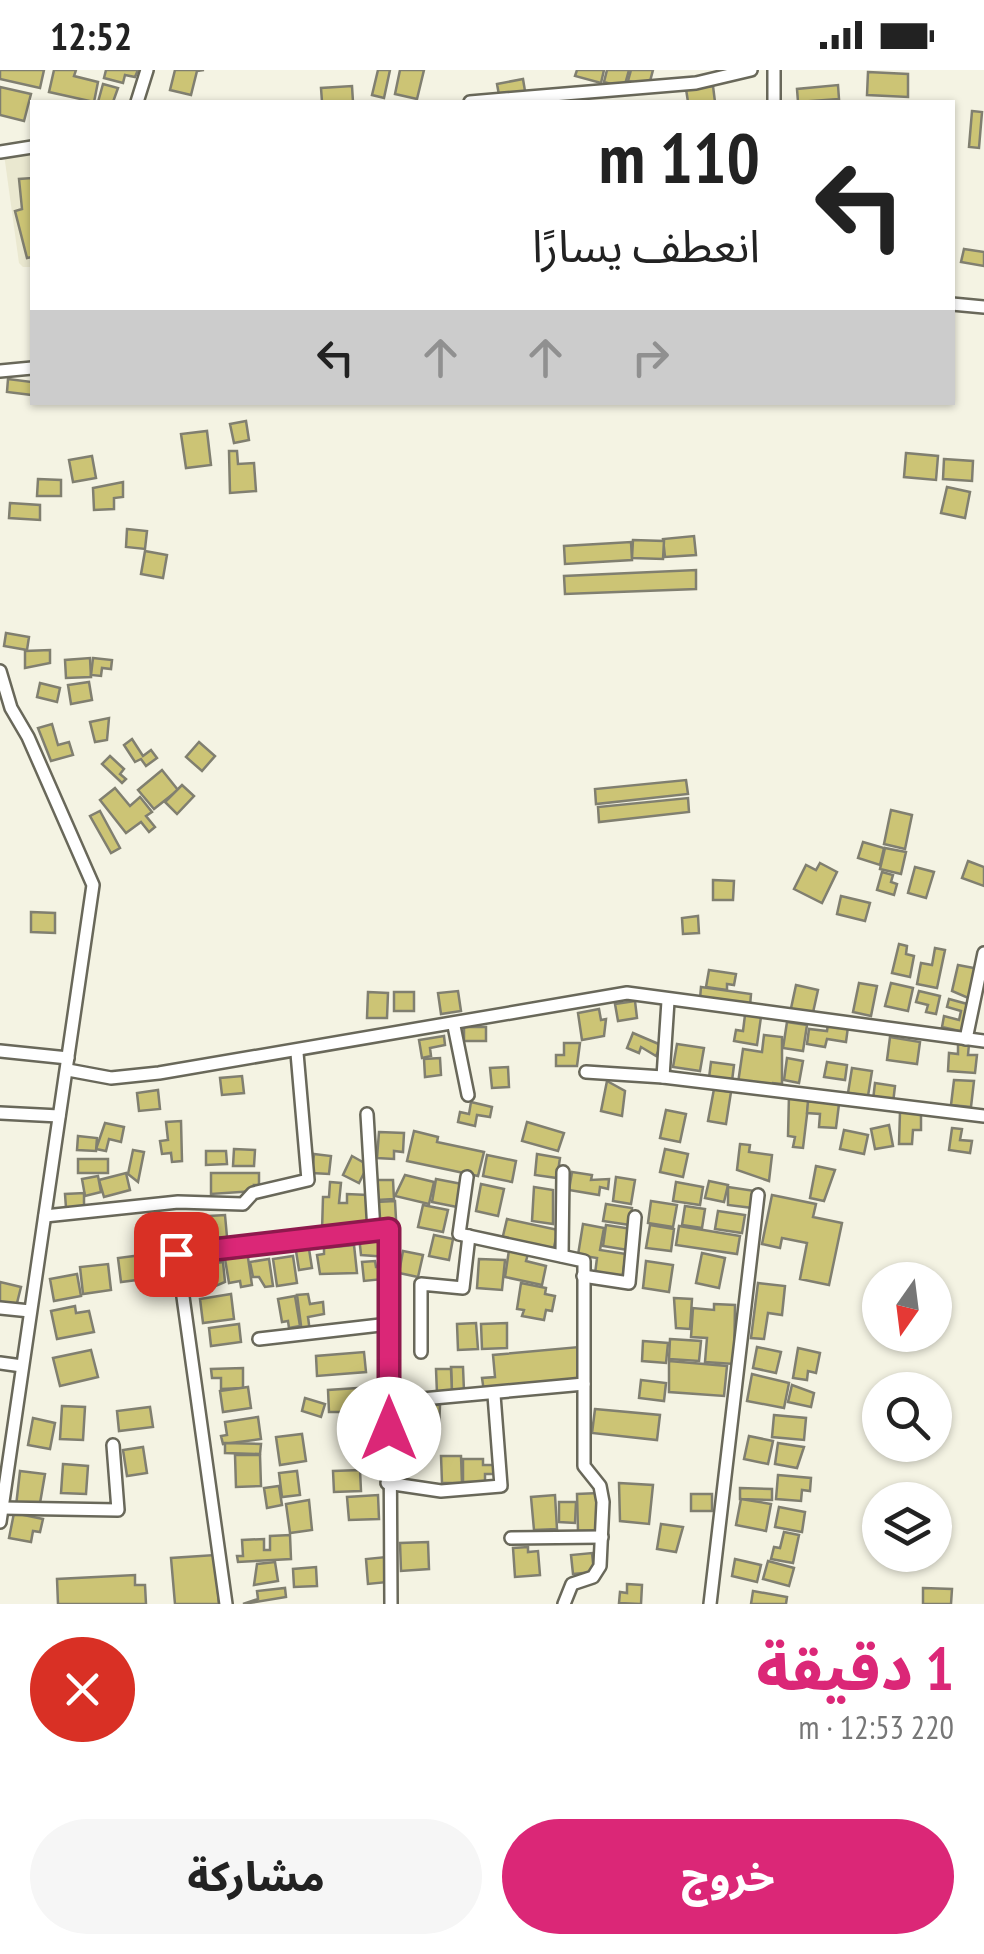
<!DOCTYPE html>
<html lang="ar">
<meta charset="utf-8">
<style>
body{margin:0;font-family:"PT Sans Narrow","Noto Sans Arabic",sans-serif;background:#f6f6f6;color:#222;direction:rtl;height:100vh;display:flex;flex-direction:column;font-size:38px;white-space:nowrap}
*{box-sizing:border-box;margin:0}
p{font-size:32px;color:#767676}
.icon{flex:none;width:55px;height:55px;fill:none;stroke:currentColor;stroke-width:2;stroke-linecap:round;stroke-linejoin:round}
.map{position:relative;height:1534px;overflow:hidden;direction:ltr}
.panel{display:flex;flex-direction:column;background:#fff;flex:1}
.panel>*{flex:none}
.guide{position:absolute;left:30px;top:30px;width:925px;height:305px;border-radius:0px;box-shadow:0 2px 8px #0004;direction:rtl;background:#fff;color:#222;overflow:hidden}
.needle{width:65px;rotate:194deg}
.buttons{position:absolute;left:862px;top:1192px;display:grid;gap:20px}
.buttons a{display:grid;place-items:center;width:90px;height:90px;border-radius:50%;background:#fff;box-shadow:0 2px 8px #0004;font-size:50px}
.pin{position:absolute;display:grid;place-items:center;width:85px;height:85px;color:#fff;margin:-42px;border-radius:20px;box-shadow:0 5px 15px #0006}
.me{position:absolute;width:110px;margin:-55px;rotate:0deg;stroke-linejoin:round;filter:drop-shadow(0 0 8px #0008)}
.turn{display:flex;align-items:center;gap:35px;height:210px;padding:0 30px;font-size:45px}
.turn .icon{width:130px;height:130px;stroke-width:2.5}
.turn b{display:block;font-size:70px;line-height:85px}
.lanes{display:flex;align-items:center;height:95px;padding:0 30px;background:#0003;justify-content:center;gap:50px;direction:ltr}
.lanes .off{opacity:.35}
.round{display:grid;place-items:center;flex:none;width:105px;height:105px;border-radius:52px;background:#f6f6f6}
.overview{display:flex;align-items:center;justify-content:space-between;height:170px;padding:0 30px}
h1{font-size:60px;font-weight:800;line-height:75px;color:#db2777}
.button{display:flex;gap:20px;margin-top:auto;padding:20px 30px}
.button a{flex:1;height:115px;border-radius:60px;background:#db2777;color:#fff;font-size:40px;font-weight:800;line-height:115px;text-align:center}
.button a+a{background:#f6f6f6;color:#222}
.status{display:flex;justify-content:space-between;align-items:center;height:70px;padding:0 50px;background:#fff;direction:ltr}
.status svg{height:28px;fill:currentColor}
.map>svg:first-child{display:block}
</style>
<div class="status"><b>12:52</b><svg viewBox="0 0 49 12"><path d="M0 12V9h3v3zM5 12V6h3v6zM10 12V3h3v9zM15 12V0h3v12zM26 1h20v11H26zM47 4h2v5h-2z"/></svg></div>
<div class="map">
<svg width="984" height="1534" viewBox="0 0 984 1534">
<rect width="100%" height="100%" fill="#f4f3e3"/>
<polygon fill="#eae8d0" points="32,81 32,197 23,197 19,193 4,84"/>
<g fill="#ccc475" stroke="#807f70" stroke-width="2.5">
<polygon points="0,0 44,0 40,18 0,9"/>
<polygon points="54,0 76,0 74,6 98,12 94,32 49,22"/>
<polygon points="106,0 138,0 135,7 125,5 123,13 104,8"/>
<polygon points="175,0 204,0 197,1 191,25 170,20"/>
<polygon points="378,0 390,0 384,28 372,25"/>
<polygon points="400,0 424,0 417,29 395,24"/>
<polygon points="577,0 604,0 601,13 575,6"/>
<polygon points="607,0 629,0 624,18 604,12"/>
<polygon points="631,0 653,0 649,15 628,11"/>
<polygon points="868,2 908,4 908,27 867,25"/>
<polygon points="523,9 525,21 499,25 497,14"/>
<polygon points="103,14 118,18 113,32 98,32"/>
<polygon points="838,15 839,29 798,32 797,19"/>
<polygon points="352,16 353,32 322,32 321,18"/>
<polygon points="713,16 715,32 688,32 686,19"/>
<polygon points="0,17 31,24 24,51 0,45"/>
<polygon points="972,41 982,42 979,78 969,77"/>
<polygon points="32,108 32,187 27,188 15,141 22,139 19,109"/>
<polygon points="964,179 984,182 984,196 961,192"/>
<polygon points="8,309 32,312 32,325 7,322"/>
<polygon points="246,351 249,370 234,373 230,354"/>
<polygon points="207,361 211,395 186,398 181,364"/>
<polygon points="229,381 237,381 238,394 254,393 256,421 230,423"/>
<polygon points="906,383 938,386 936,410 904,407"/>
<polygon points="92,386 96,408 73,412 69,390"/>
<polygon points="944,389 973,391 972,411 943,409"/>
<polygon points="38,409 61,410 61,426 37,426"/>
<polygon points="123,412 123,427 114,428 114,439 94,440 93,418"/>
<polygon points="947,417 970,422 965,448 941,443"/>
<polygon points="10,433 40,435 40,450 9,448"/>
<polygon points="127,459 147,461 145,479 126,477"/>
<polygon points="694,466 696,485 665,487 663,469"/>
<polygon points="633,470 664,471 663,489 632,488"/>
<polygon points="631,472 632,490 565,494 564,476"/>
<polygon points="145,481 167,485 163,508 141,504"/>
<polygon points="696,500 696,519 565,524 564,506"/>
<polygon points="6,563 29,567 27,580 4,576"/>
<polygon points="50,580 50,593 25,598 25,581"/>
<polygon points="90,588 91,607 66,608 65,590"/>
<polygon points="93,588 112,590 111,599 102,598 101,606 91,605"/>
<polygon points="89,612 92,630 71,634 68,615"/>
<polygon points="40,613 60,618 57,632 37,627"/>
<polygon points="109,648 107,670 95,672 90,652"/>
<polygon points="52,654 58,675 69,672 73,685 51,691 38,658"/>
<polygon points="132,669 143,686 151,680 157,688 146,696 141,689 135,692 124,675"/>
<polygon points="199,672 215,686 202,701 186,687"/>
<polygon points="110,686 124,699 120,704 126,709 122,713 102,694"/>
<polygon points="162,700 178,720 154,739 138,720"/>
<polygon points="686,710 688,724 596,734 595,719"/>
<polygon points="182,715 194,726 177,744 165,732"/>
<polygon points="115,718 130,736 140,727 152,742 146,746 155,757 149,762 141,752 126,763 100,730"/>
<polygon points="688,728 689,742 599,752 598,737"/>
<polygon points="891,740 912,745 905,779 884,774"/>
<polygon points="100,741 120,778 111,783 90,746"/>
<polygon points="863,772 884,778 880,795 858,788"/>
<polygon points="885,778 906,782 901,804 880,799"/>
<polygon points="968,791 984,797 984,816 962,808"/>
<polygon points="820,793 837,802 822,833 794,819 806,795 816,800"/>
<polygon points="915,797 934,802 926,828 908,823"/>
<polygon points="882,802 893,805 891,812 897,814 894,825 877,820"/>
<polygon points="713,810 734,811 733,830 713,830"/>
<polygon points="841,826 870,833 865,851 837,844"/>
<polygon points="31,842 55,843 55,863 31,862"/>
<polygon points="698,846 699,863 683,864 682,848"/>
<polygon points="899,874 907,876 906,884 914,886 910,907 892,903"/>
<polygon points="935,878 945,880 937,918 917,914 921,893 932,895"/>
<polygon points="958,895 979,899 973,930 952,921"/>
<polygon points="709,900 736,904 734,915 727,914 727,920 706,917"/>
<polygon points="859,913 877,916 871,946 853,942"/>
<polygon points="891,913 913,918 908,941 885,936"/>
<polygon points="796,915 818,920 812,947 790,943"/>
<polygon points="701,917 751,924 750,936 700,929"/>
<polygon points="458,921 461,941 441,944 438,923"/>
<polygon points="919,921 940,926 936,944 926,942 928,935 916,932"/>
<polygon points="368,922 388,923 387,948 367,948"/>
<rect x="394" y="922" width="20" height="19"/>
<polygon points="949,929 971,935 964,962 942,957 944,946 959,950 961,941 947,937"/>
<polygon points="635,931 637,948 618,951 615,934"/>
<polygon points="599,939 601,950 606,949 604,966 582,970 578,943"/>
<polygon points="745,945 761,947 757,975 734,971 736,960 743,961"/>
<polygon points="787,952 807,955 803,981 783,978"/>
<polygon points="828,954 848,957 846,972 827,969 825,977 807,974 809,959 827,961"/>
<rect x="464" y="957" width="22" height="14"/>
<polygon points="633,963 661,975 656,986 641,977 639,983 627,978"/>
<polygon points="764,965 782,967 782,1014 773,1013 772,1018 738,1013 743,979 762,982"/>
<polygon points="444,966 445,975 430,978 431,986 422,988 419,970"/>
<polygon points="890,967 920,972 917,994 887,990"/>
<polygon points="564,973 580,973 577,996 556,996 556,985 564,985"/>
<polygon points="958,973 969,974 968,985 977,985 975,1003 948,1001 949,983 958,984"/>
<polygon points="677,974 704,978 700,1001 673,997"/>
<polygon points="440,988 441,1005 425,1007 424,989"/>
<polygon points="787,988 803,991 799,1013 784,1010"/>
<polygon points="711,992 734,995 732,1011 709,1008"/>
<polygon points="827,992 847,995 845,1010 824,1007"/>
<polygon points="508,997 509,1017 492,1018 490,998"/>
<polygon points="852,998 872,1001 868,1026 848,1023"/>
<polygon points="242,1006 244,1023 222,1025 220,1008"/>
<polygon points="954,1010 974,1011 971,1037 951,1035"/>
<polygon points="607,1011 625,1021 622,1046 601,1041"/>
<polygon points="875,1013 895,1016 893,1033 873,1030"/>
<polygon points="714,1019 731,1022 726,1054 708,1051"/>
<polygon points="158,1020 160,1039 139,1041 137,1023"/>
<polygon points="789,1025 809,1028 803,1078 793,1077 795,1067 788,1066"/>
<polygon points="808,1031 839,1034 836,1058 819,1057 820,1044 807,1043"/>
<polygon points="471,1032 492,1037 490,1047 477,1045 475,1056 458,1052 460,1042 469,1044"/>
<polygon points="666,1040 686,1044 680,1072 660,1068"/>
<polygon points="900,1042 921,1042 921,1060 913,1060 912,1074 899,1074"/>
<polygon points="181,1051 182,1091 172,1092 171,1083 162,1084 160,1071 168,1070 166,1052"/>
<polygon points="527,1052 564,1063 558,1081 522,1071"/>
<polygon points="105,1053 124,1057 121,1072 109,1069 106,1081 96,1079"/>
<polygon points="889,1055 893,1076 875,1079 871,1059"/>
<polygon points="952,1058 962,1059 960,1070 972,1071 970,1083 949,1080"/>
<polygon points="844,1060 868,1065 864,1084 840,1079"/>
<polygon points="414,1061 438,1067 437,1072 484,1082 478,1106 407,1091"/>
<polygon points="379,1062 404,1063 403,1082 394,1081 394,1089 377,1088"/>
<polygon points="78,1066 97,1068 96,1081 77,1080"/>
<polygon points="740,1074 750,1075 749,1082 772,1085 769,1111 737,1100"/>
<polygon points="234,1079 255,1080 254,1096 233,1096"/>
<polygon points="665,1079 688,1084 683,1107 660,1102"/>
<polygon points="133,1080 144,1082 138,1112 128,1104"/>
<polygon points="206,1081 226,1081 227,1094 206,1095"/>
<polygon points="314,1084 331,1086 329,1104 312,1103"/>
<polygon points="537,1084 560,1088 557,1108 535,1105"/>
<polygon points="487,1085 516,1091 512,1112 483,1106"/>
<polygon points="352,1086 368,1095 359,1113 343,1105"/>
<rect x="78" y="1089" width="30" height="14"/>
<polygon points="816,1096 835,1100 824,1131 810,1128"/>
<polygon points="572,1102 592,1105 591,1110 609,1109 608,1119 600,1117 599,1125 569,1120"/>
<polygon points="126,1103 130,1120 104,1127 99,1110"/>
<polygon points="211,1103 259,1103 259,1115 254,1115 255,1121 211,1124"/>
<polygon points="405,1105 434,1112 429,1134 395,1126"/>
<polygon points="98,1106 101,1122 85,1126 82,1109"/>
<polygon points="616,1107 635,1110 631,1134 613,1131"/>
<polygon points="436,1109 462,1114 457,1137 432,1132"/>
<polygon points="377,1110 393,1110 394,1129 377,1130"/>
<polygon points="709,1111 728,1115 724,1132 705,1128"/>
<polygon points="330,1112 341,1113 339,1133 347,1133 347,1124 368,1125 367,1158 322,1161 323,1127 329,1127"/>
<polygon points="676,1112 703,1117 700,1135 673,1131"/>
<polygon points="481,1114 504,1119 498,1146 476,1141"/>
<polygon points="534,1117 553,1120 553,1154 532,1151"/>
<polygon points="728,1117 755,1121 753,1138 728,1135"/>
<polygon points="84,1123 84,1137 66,1138 65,1124"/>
<polygon points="772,1125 816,1134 813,1147 842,1153 829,1215 800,1209 807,1173 782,1168 780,1178 762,1174"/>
<polygon points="395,1131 396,1149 377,1151 376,1132"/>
<polygon points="651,1131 677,1135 673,1157 648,1153"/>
<polygon points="606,1134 632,1138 630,1155 603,1151"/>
<polygon points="423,1135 448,1140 443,1162 418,1157"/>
<polygon points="685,1136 705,1139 702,1158 682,1155"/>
<polygon points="718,1141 745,1145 742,1163 715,1159"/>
<polygon points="194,1145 196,1173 175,1175 173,1146"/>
<polygon points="225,1145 227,1167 210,1168 209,1146"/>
<polygon points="507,1149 558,1160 553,1181 502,1170"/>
<rect x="140" y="1153" width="21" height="17"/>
<polygon points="583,1154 604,1158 600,1180 626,1184 622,1209 595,1204 597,1188 578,1185"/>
<polygon points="606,1155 632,1159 628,1180 603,1176"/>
<polygon points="650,1155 674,1159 671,1181 646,1178"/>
<polygon points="679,1156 740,1166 737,1184 676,1175"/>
<polygon points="380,1164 382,1181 387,1180 388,1187 361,1185 359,1166"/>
<polygon points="434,1165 453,1169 449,1190 429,1186"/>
<polygon points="354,1175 357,1203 320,1204 317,1185 324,1184 324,1178"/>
<polygon points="172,1177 173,1192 167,1193 168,1198 153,1200 150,1179"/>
<polygon points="309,1179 312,1198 299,1200 296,1181"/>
<polygon points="509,1180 528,1184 526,1191 546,1196 542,1215 505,1207"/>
<polygon points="247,1181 252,1215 241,1217 240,1211 229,1213 225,1189"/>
<polygon points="403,1181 423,1185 418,1207 399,1203"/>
<polygon points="702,1183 725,1188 719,1218 696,1213"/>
<polygon points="150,1184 153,1208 121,1212 118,1188"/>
<polygon points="293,1186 297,1213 277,1216 273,1189"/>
<polygon points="269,1189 273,1216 265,1217 259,1207 253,1207 250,1192"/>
<polygon points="479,1189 505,1190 502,1220 477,1218"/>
<polygon points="375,1191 376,1197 383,1197 384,1209 364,1211 362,1192"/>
<polygon points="646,1191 673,1195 669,1222 643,1218"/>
<polygon points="223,1192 225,1212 204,1221 201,1195"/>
<polygon points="108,1194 111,1220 83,1224 80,1197"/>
<polygon points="77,1204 81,1226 54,1231 50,1209"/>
<polygon points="0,1212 21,1217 16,1237 0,1233"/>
<polygon points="521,1213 546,1218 545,1224 555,1226 552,1241 546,1240 544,1250 522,1246 524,1240 517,1239"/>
<polygon points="758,1213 785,1216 782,1245 768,1243 764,1269 751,1268"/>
<polygon points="231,1224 234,1249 203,1253 200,1229"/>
<polygon points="308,1224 310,1234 323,1232 324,1244 308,1247 310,1262 302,1263 297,1225"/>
<polygon points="295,1226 300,1256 289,1258 288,1251 282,1252 278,1229"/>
<polygon points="674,1228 692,1229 690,1259 676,1258"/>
<polygon points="714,1234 735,1235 734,1294 705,1292 707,1268 691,1267 693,1238 714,1240"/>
<polygon points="75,1236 76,1243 89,1241 94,1262 57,1269 51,1241"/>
<polygon points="476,1253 478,1279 458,1280 457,1254"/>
<polygon points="507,1253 507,1278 482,1279 481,1254"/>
<polygon points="239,1254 241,1272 211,1276 209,1258"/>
<polygon points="670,1269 701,1271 699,1291 669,1289"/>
<polygon points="643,1271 668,1273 666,1293 642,1291"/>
<polygon points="579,1277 582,1313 484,1322 482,1308 495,1307 493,1285"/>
<polygon points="757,1277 781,1282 776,1303 753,1298"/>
<polygon points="798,1278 820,1283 816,1303 808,1301 807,1310 793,1308"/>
<polygon points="91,1280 98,1307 60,1316 53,1288"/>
<polygon points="364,1282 366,1302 317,1306 316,1286"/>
<polygon points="669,1291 727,1296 724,1326 669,1322"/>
<polygon points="451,1297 463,1297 464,1321 452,1321"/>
<polygon points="243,1298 243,1318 221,1319 221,1308 212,1308 211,1299"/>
<polygon points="436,1299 451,1299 452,1324 437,1324"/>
<polygon points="752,1304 789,1313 784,1338 747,1331"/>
<polygon points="641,1310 666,1313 664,1331 639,1328"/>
<polygon points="792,1315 814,1323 811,1337 788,1332"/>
<polygon points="248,1317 251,1338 223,1342 220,1321"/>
<polygon points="372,1317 374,1342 329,1342 328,1320"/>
<polygon points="305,1328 325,1334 321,1347 302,1341"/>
<polygon points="419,1334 440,1335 439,1360 428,1359 428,1366 417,1366"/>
<polygon points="62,1336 85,1337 83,1370 60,1369"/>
<polygon points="150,1337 153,1357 119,1361 117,1341"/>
<polygon points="595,1339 660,1345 657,1370 592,1363"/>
<polygon points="774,1345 806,1348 804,1370 772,1367"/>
<polygon points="258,1347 261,1369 223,1374 221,1366 227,1365 225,1352"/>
<polygon points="33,1348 55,1353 50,1379 28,1375"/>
<polygon points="360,1356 361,1363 386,1361 387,1379 373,1381 373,1374 364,1374 365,1382 350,1384 348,1357"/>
<polygon points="302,1364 306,1391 280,1395 276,1367"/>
<polygon points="749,1366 773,1371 768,1394 744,1389"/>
<polygon points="225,1373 261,1374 260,1384 225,1383"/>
<polygon points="778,1373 804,1377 797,1398 775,1394"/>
<polygon points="143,1377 147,1403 127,1406 123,1380"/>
<polygon points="235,1385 260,1385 261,1416 236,1417"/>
<polygon points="441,1386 461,1386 462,1413 442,1413"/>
<polygon points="463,1389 483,1389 483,1395 498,1395 498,1404 485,1404 485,1412 463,1412"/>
<polygon points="63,1394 88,1396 86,1424 61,1423"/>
<polygon points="360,1400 361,1421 334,1422 333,1401"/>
<polygon points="20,1401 45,1404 39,1439 16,1436"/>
<polygon points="297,1401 300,1425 282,1427 279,1403"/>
<polygon points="778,1405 811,1408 810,1421 802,1420 801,1431 776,1429"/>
<polygon points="619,1413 653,1415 649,1454 620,1451"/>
<polygon points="279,1416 282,1435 267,1438 264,1418"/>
<polygon points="740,1418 772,1419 772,1430 740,1429"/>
<polygon points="599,1423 600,1461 578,1461 577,1424"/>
<rect x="691" y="1424" width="21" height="17"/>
<polygon points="378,1425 379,1449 349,1450 347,1427"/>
<polygon points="555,1425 557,1459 534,1460 531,1427"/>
<polygon points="741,1429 771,1434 766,1461 736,1455"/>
<polygon points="309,1430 312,1460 290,1463 286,1434"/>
<polygon points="559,1432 576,1432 575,1453 559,1452"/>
<polygon points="779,1437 805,1442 802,1462 775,1457"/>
<polygon points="14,1443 43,1449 40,1462 33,1461 31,1472 9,1468"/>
<polygon points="661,1454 683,1457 676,1482 657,1479"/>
<polygon points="784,1462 799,1465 793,1493 771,1489 774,1477 780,1478"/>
<polygon points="290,1465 291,1489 238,1492 237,1486 243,1486 242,1470 264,1469 264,1480 270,1480 270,1466"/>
<polygon points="428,1472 429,1499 401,1501 400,1473"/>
<polygon points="528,1477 528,1482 538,1481 540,1505 515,1507 513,1478"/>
<polygon points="592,1483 594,1502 573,1504 571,1485"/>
<polygon points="215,1485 219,1534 175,1534 171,1488"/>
<polygon points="386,1487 388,1512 368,1514 366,1489"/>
<polygon points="735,1489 761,1495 757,1512 732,1506"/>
<polygon points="768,1491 794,1498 789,1516 763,1509"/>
<polygon points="275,1492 278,1511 254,1515 257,1494"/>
<polygon points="316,1497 317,1516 294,1517 293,1499"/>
<polygon points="135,1505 135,1515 145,1515 146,1534 58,1534 57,1509"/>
<polygon points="627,1514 642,1515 641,1534 619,1533 620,1522 627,1523"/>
<polygon points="285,1518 286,1527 243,1534 258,1529 257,1521"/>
<polygon points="923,1518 952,1519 951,1534 923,1534"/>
<polygon points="753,1521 787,1527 786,1534 751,1534"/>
</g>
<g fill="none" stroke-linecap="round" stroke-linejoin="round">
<g stroke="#69685a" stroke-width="16">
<g id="street">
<polyline points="774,0 774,32"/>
<polyline points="137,32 147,0"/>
<polyline points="470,32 696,13 751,0"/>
<polyline points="0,82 32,77"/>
<polyline points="952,234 984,237"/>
<polyline points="0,301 32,298"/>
<polyline points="0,601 11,638 28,667 93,815 0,1452"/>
<polyline points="454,956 468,1025"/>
<polyline points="966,969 984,883"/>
<polyline points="0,981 68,988"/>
<polyline points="68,1000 111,1008 159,1003 627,923 984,971"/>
<polyline points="586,1002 663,1007 984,1046"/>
<polyline points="663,1007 668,931"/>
<polyline points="0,1043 59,1046"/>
<polyline points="367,1044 374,1161"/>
<polyline points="467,1107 459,1164 584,1191 584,1396 600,1416 603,1432 600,1496 593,1507 572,1514 564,1534"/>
<polyline points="45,1146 178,1132 243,1134 253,1123 308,1110 297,983"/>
<polyline points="562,1186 563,1102"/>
<polyline points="583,1206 629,1213 635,1147"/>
<polyline points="0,1238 30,1241"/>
<polyline points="259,1269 389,1254"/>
<polyline points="421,1282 421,1214 463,1218 469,1166"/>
<polyline points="0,1293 22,1296"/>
<polyline points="390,1332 584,1314"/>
<polyline points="387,1413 441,1421 501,1416 494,1325"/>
<polyline points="2,1438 118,1440 113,1375"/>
<polyline points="511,1468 602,1467"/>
<polyline points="226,1534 177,1184 389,1159 391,1534"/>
<polyline points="710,1534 758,1125"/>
</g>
</g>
<use href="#street" stroke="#fff" stroke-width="11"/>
</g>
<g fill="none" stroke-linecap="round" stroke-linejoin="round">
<g stroke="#8e194d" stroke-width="25">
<polyline id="route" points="176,1184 389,1159 389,1359"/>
</g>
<use href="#route" stroke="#db2777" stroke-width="18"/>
</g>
</svg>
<div class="buttons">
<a><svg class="needle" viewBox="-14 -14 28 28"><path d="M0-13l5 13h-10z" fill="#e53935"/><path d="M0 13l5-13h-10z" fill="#767676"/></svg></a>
<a><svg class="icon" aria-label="search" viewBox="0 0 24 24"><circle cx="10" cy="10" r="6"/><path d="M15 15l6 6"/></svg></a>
<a><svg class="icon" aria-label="layers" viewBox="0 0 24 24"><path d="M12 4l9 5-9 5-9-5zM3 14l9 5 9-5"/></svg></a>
</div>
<div class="pin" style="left:176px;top:1184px;background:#d93025"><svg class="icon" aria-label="arrive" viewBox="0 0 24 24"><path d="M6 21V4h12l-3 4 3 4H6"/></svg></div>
<svg class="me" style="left:389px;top:1359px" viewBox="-20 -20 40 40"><circle r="19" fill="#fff"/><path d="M0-13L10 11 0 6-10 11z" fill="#db2777"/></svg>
<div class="guide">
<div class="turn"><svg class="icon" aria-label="left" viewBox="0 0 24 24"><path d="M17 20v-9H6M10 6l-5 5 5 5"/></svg><div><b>110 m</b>انعطف يسارًا</div></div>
<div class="lanes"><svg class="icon" aria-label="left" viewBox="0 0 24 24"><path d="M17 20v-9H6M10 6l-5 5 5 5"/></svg><svg class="icon off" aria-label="ahead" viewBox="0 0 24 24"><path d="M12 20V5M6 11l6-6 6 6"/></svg><svg class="icon off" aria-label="ahead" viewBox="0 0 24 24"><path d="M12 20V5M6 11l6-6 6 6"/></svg><svg class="icon off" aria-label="right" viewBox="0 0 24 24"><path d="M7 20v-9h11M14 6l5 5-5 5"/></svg></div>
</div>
</div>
<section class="panel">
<div class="overview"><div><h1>1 دقيقة</h1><p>220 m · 12:53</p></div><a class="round" style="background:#d93025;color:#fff"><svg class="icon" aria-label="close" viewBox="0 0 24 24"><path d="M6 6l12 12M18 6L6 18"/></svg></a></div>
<div class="button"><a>خروج</a><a>مشاركة</a></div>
</section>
